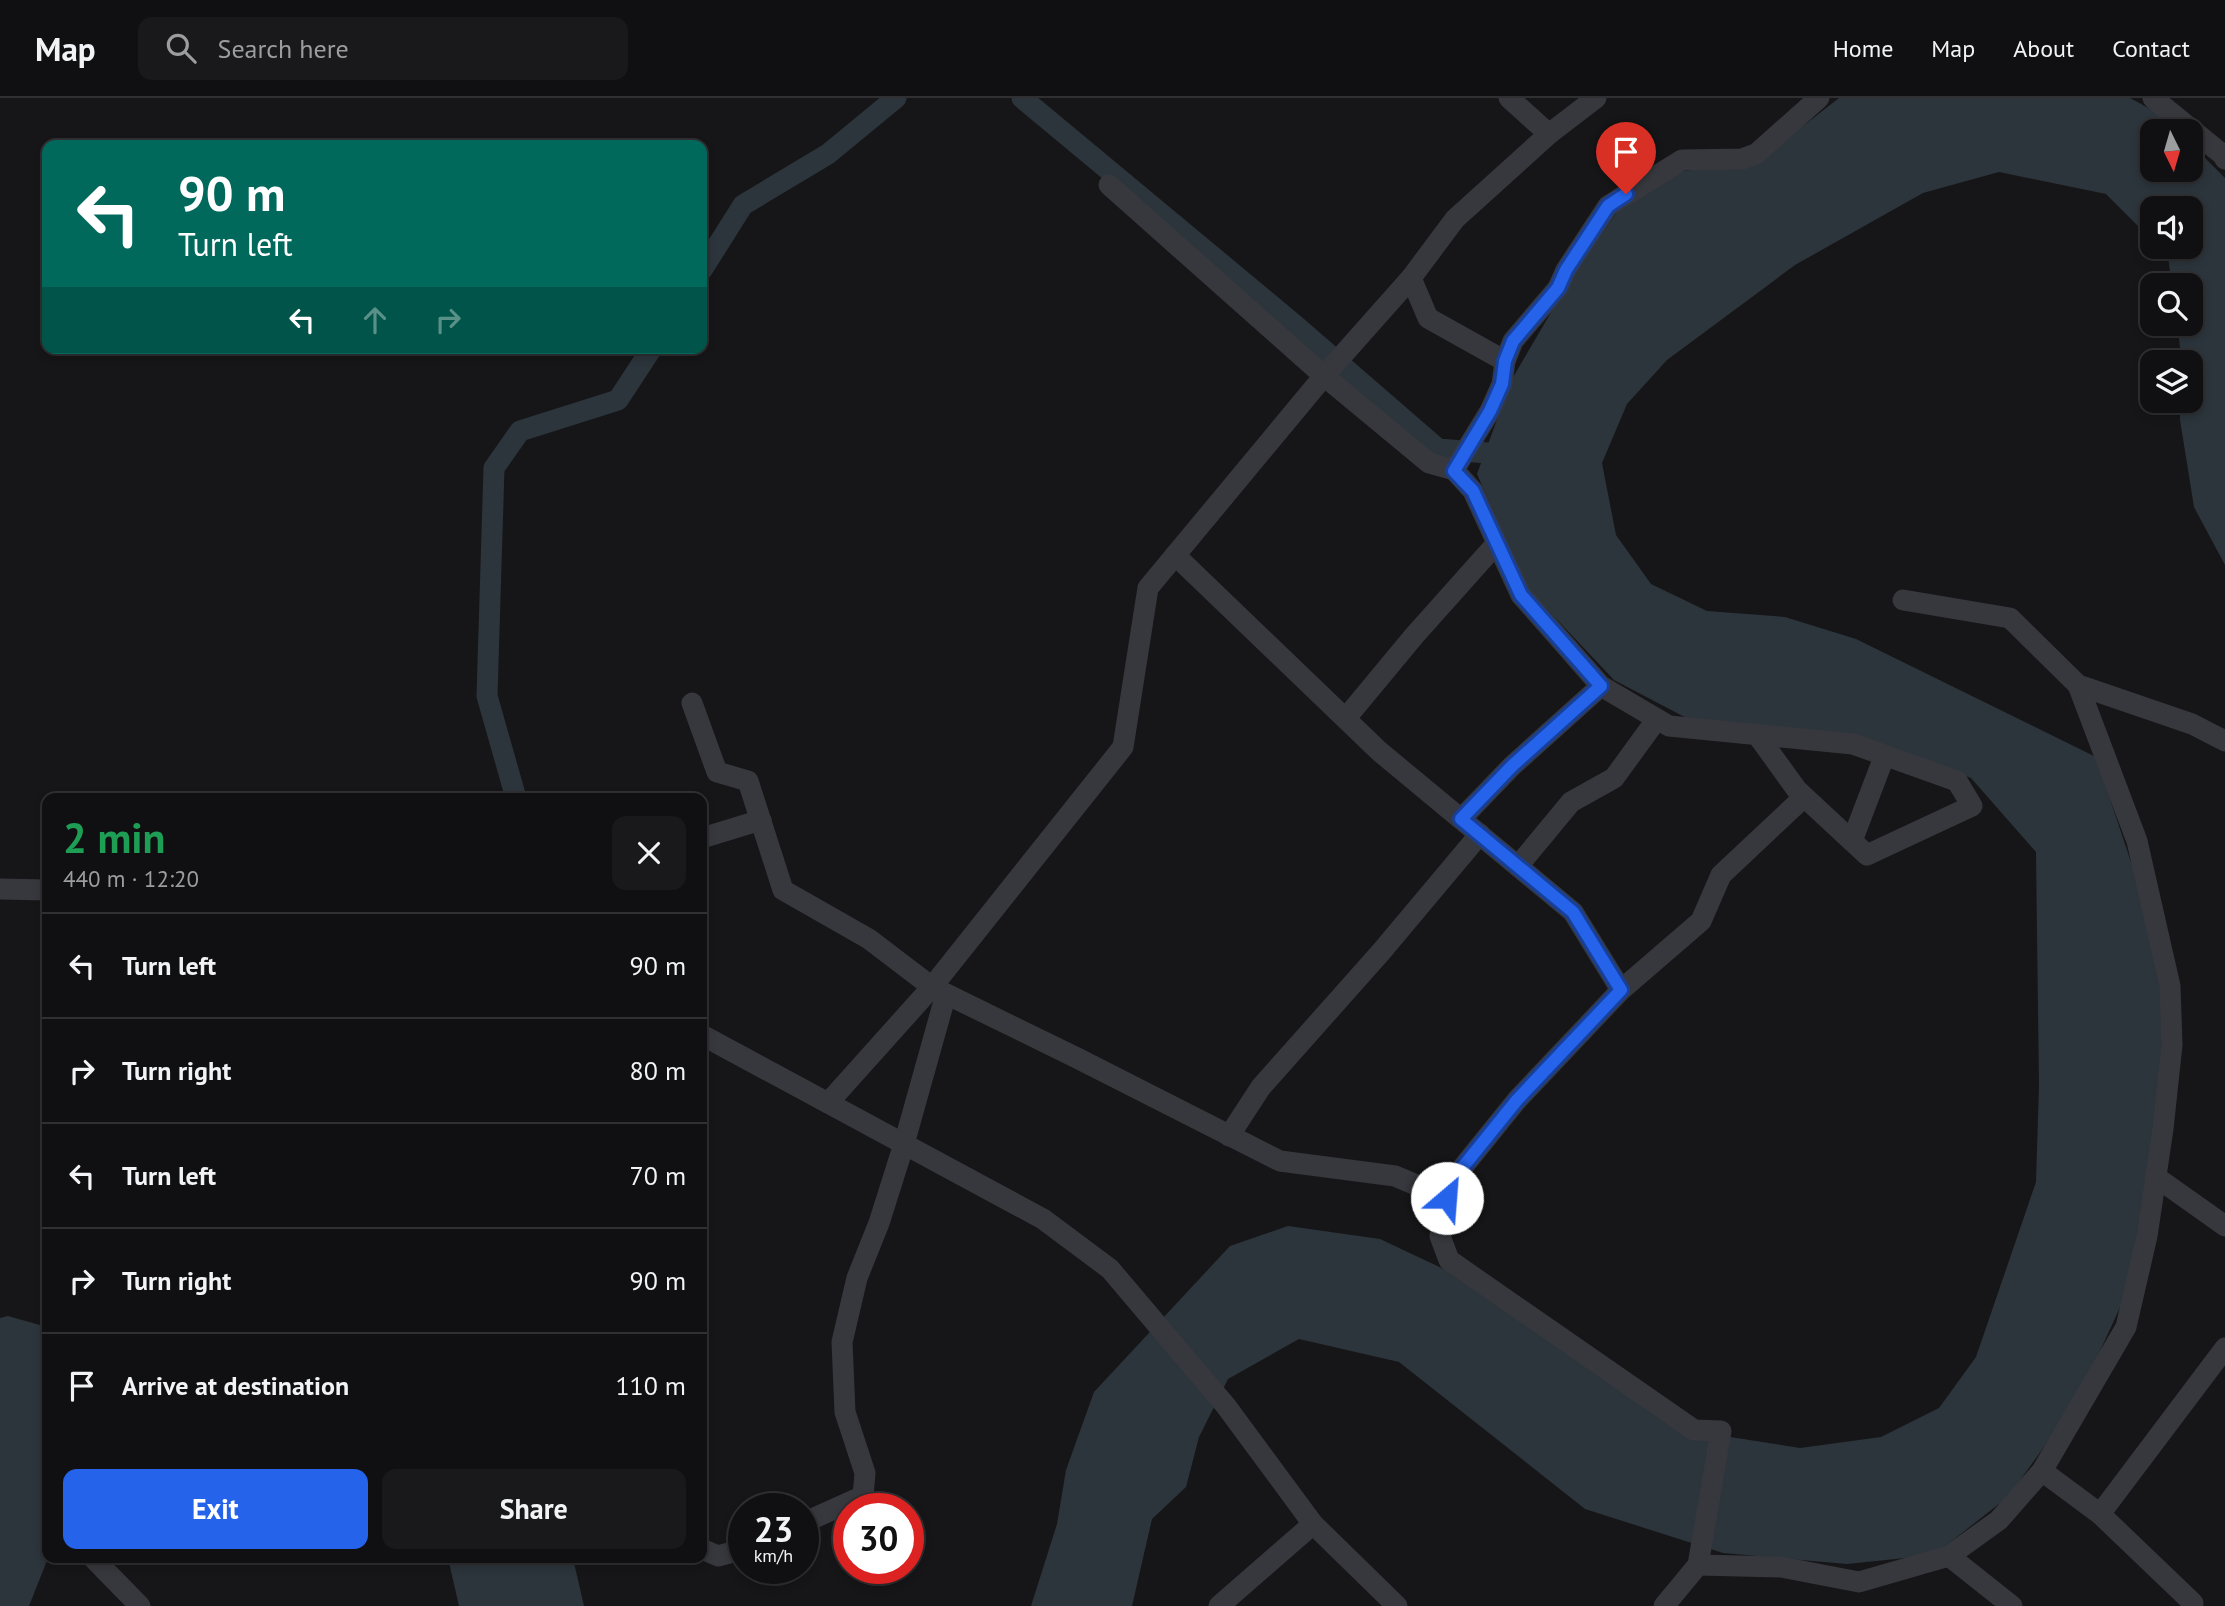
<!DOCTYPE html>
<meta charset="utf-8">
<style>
body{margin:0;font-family:"PT Sans",sans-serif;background:#19191b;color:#f1f3f6;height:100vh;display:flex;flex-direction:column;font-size:26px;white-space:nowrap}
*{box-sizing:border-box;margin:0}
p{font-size:23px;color:#9c9d9f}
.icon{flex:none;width:38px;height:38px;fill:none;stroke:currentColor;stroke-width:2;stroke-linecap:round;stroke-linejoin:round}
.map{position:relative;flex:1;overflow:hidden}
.details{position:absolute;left:42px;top:695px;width:665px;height:770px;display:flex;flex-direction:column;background:#101012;border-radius:14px;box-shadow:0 4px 10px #0003,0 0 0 2px #303032}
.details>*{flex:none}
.top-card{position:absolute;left:42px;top:42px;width:665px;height:214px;border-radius:14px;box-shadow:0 4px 10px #0003,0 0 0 2px #303032;background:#00695c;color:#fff;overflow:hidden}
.needle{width:46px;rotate:175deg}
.buttons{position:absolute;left:2140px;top:21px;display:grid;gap:14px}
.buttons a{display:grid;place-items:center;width:63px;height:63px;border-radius:14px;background:#101012;box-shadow:0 4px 10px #0003,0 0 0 2px #303032;font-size:35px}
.speed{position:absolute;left:728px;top:1395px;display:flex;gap:14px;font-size:35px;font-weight:700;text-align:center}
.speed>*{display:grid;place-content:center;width:91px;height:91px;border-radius:50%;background:#101012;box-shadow:0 4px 10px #0003,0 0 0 2px #303032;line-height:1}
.speed small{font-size:18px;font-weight:400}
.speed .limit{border:10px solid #d22;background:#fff;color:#111}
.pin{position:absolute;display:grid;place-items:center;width:60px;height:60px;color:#fff;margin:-72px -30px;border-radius:50% 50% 50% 0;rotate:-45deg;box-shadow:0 0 7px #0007}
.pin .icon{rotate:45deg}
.me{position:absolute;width:77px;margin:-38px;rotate:27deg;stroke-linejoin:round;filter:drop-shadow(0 0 5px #0008)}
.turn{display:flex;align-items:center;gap:24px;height:147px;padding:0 21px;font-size:32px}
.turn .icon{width:91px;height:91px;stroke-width:2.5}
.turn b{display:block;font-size:49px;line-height:60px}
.lanes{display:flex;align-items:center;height:66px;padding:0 21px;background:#0003;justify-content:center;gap:35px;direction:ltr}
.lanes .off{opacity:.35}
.round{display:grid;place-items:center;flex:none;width:74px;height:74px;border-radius:14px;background:#19191b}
.overview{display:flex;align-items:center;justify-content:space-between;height:119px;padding:0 21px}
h1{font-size:42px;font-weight:700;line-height:52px;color:#1e9e55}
.action{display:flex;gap:14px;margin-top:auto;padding:14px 21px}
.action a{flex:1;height:80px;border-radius:14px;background:#2563eb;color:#fff;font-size:28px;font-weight:700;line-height:80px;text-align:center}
.action a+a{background:#19191b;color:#f1f3f6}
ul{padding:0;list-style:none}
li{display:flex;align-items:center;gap:21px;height:105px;padding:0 21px;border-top:2px solid #303032}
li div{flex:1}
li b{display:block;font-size:26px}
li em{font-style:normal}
header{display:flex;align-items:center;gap:42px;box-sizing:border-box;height:98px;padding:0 35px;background:#101012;border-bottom:2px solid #303032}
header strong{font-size:33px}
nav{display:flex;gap:38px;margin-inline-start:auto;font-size:24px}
.search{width:490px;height:63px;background:#19191b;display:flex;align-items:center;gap:18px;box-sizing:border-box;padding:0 24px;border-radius:14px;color:#9c9d9f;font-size:26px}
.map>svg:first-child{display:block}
</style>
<header>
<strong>Map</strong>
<div class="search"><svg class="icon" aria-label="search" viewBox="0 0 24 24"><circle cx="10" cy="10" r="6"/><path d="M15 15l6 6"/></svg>Search here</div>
<nav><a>Home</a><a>Map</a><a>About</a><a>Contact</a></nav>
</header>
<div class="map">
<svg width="2225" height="1508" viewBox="0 0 2225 1508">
<rect width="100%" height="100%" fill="#161618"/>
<g fill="#2c353c">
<polygon points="1839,0 2130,0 2165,19 2179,33 2152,33 2152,72 2191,72 2191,46 2225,80 2225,467 2194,409 2180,322 2180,303 2191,303 2191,264 2182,264 2177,226 2191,226 2191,187 2172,187 2168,159 2159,149 2191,149 2191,110 2152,110 2152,142 2106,96 1999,74 1923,95 1795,167 1667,262 1627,306 1602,365 1616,437 1651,486 1707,513 1785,519 1856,541 2096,659 2135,776 2164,908 2158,1004 2128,1192 2078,1301 2009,1398 1934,1457 1847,1466 1723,1455 1585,1411 1399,1264 1299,1241 1228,1281 1199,1339 1186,1389 1152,1421 1132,1508 1031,1508 1057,1426 1066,1372 1094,1294 1230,1148 1288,1128 1380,1141 1450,1174 1698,1334 1800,1350 1881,1339 1939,1310 1976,1259 2036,1084 2039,988 2036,754 1971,680 1853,637 1696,625 1614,582 1529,492 1477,376 1512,281 1567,187 1619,111 1677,74 1758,63"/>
<polygon points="8,1218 47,1229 48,1460 29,1508 0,1508 0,1220"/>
<polygon points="448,1460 573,1460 584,1508 459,1508"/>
</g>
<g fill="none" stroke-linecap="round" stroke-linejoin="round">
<g stroke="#2c353c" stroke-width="21">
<polyline points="1022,0 1295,227 1438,351 1513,357"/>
<polyline points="702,172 743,107 828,56 896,0"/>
<polyline points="516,700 487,598 494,370 520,333 618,302 652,250"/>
</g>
<g stroke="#37383d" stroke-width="21">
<polyline points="1509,0 1549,36"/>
<polyline points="1596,0 1549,36 1455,121 1411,180 1428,220 1505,263 1502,286 1490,313 1454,372 1473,393 1521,497 1601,588 1669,628 1853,646 1957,683 1972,708 1867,757 1797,692 1758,638"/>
<polyline points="2153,0 2223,57 2225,61"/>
<polyline points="1411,180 1324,278 1429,365 1454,372"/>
<polyline points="1505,263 1513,243 1558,190 1566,172 1608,108 1682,62 1742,61 1756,56 1819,0"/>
<polyline points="1175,457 1379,653 1573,814 1621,892 1517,1002 1450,1085 1440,1138 1449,1162 1694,1332 1721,1333 1698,1467 1664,1508"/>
<polyline points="1903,502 2010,520 2078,587 2192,626 2225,643"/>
<polyline points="692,605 717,674 748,683 783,792 869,841 932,889 1077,960 1280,1063 1395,1078 1447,1100"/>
<polyline points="1346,620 1414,538 1497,445"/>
<polyline points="1461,721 1512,668 1601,588"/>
<polyline points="702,740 761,722"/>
<polyline points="1852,743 1884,659"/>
<polyline points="1518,768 1571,704 1614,680 1657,621"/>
<polyline points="0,791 47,792"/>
<polyline points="1621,892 1701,823 1721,777 1804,699"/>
<polyline points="702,937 1043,1121 1110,1171 1226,1308 1313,1426 1397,1508"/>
<polyline points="828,1005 932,889 1123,649 1148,490 1324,278 1109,87"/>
<polyline points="1229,1038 1261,989 1381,854 1480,736"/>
<polyline points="2156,1079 2225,1128"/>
<polyline points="2042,1373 2100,1416 2193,1505"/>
<polyline points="2100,1416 2225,1250"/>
<polyline points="803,1425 863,1398 865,1375 845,1314 842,1244 857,1180 879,1125 904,1046 946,896"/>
<polyline points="702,1451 718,1458 744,1451"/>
<polyline points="1949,1458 2012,1508"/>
<polyline points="93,1460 140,1508"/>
<polyline points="1698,1467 1781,1469 1859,1484 1949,1458 1999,1422 2042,1373 2126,1229 2147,1138 2163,1031 2172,947 2170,888 2137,743 2078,587"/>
<polyline points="1219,1508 1313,1426"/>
</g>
</g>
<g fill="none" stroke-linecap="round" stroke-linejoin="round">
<g stroke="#184099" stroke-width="18">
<polyline id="route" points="1447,1100 1450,1085 1517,1002 1621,892 1573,814 1461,721 1512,668 1601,588 1521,497 1473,393 1454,373 1490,313 1502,286 1505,263 1513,243 1558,190 1566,172 1608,108 1626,96"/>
</g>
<use href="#route" stroke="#2563eb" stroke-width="12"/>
</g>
</svg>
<div class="buttons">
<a><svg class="needle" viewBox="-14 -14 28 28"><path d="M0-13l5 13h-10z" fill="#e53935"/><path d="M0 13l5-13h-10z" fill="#9c9d9f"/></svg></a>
<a><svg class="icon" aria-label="sound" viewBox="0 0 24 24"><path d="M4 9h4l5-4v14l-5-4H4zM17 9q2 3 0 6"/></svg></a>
<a><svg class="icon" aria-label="search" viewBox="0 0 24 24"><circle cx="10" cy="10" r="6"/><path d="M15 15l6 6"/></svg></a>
<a><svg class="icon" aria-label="layers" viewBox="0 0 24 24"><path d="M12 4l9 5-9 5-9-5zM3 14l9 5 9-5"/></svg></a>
</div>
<div class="speed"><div>23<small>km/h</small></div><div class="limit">30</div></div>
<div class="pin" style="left:1626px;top:96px;background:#d93025"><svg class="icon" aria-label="arrive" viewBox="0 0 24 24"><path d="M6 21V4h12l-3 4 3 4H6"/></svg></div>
<svg class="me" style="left:1447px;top:1100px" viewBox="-20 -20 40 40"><circle r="19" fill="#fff"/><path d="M0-13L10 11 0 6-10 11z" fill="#2563eb"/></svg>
<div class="top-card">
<div class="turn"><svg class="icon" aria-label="left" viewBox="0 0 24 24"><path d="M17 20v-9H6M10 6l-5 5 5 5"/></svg><div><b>90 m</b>Turn left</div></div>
<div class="lanes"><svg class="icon" aria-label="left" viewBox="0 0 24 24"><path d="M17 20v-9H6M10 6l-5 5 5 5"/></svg><svg class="icon off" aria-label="ahead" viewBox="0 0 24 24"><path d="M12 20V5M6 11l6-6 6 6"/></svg><svg class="icon off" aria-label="right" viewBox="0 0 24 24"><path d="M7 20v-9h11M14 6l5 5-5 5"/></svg></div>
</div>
<section class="details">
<div class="overview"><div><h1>2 min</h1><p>440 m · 12:20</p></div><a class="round"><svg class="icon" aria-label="close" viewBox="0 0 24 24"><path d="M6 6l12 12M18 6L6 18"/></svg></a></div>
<ul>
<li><svg class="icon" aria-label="left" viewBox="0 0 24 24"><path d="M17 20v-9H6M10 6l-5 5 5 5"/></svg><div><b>Turn left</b></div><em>90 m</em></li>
<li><svg class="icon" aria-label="right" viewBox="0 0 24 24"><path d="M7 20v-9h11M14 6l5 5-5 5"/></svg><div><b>Turn right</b></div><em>80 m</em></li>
<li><svg class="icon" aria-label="left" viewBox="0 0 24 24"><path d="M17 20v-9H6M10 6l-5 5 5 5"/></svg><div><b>Turn left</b></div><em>70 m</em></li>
<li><svg class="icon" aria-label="right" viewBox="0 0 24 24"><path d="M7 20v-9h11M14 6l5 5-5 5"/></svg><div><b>Turn right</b></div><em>90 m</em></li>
<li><svg class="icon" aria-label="arrive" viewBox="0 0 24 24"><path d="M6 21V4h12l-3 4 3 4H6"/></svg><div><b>Arrive at destination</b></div><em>110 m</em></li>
</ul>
<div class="action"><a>Exit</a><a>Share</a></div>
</section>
</div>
